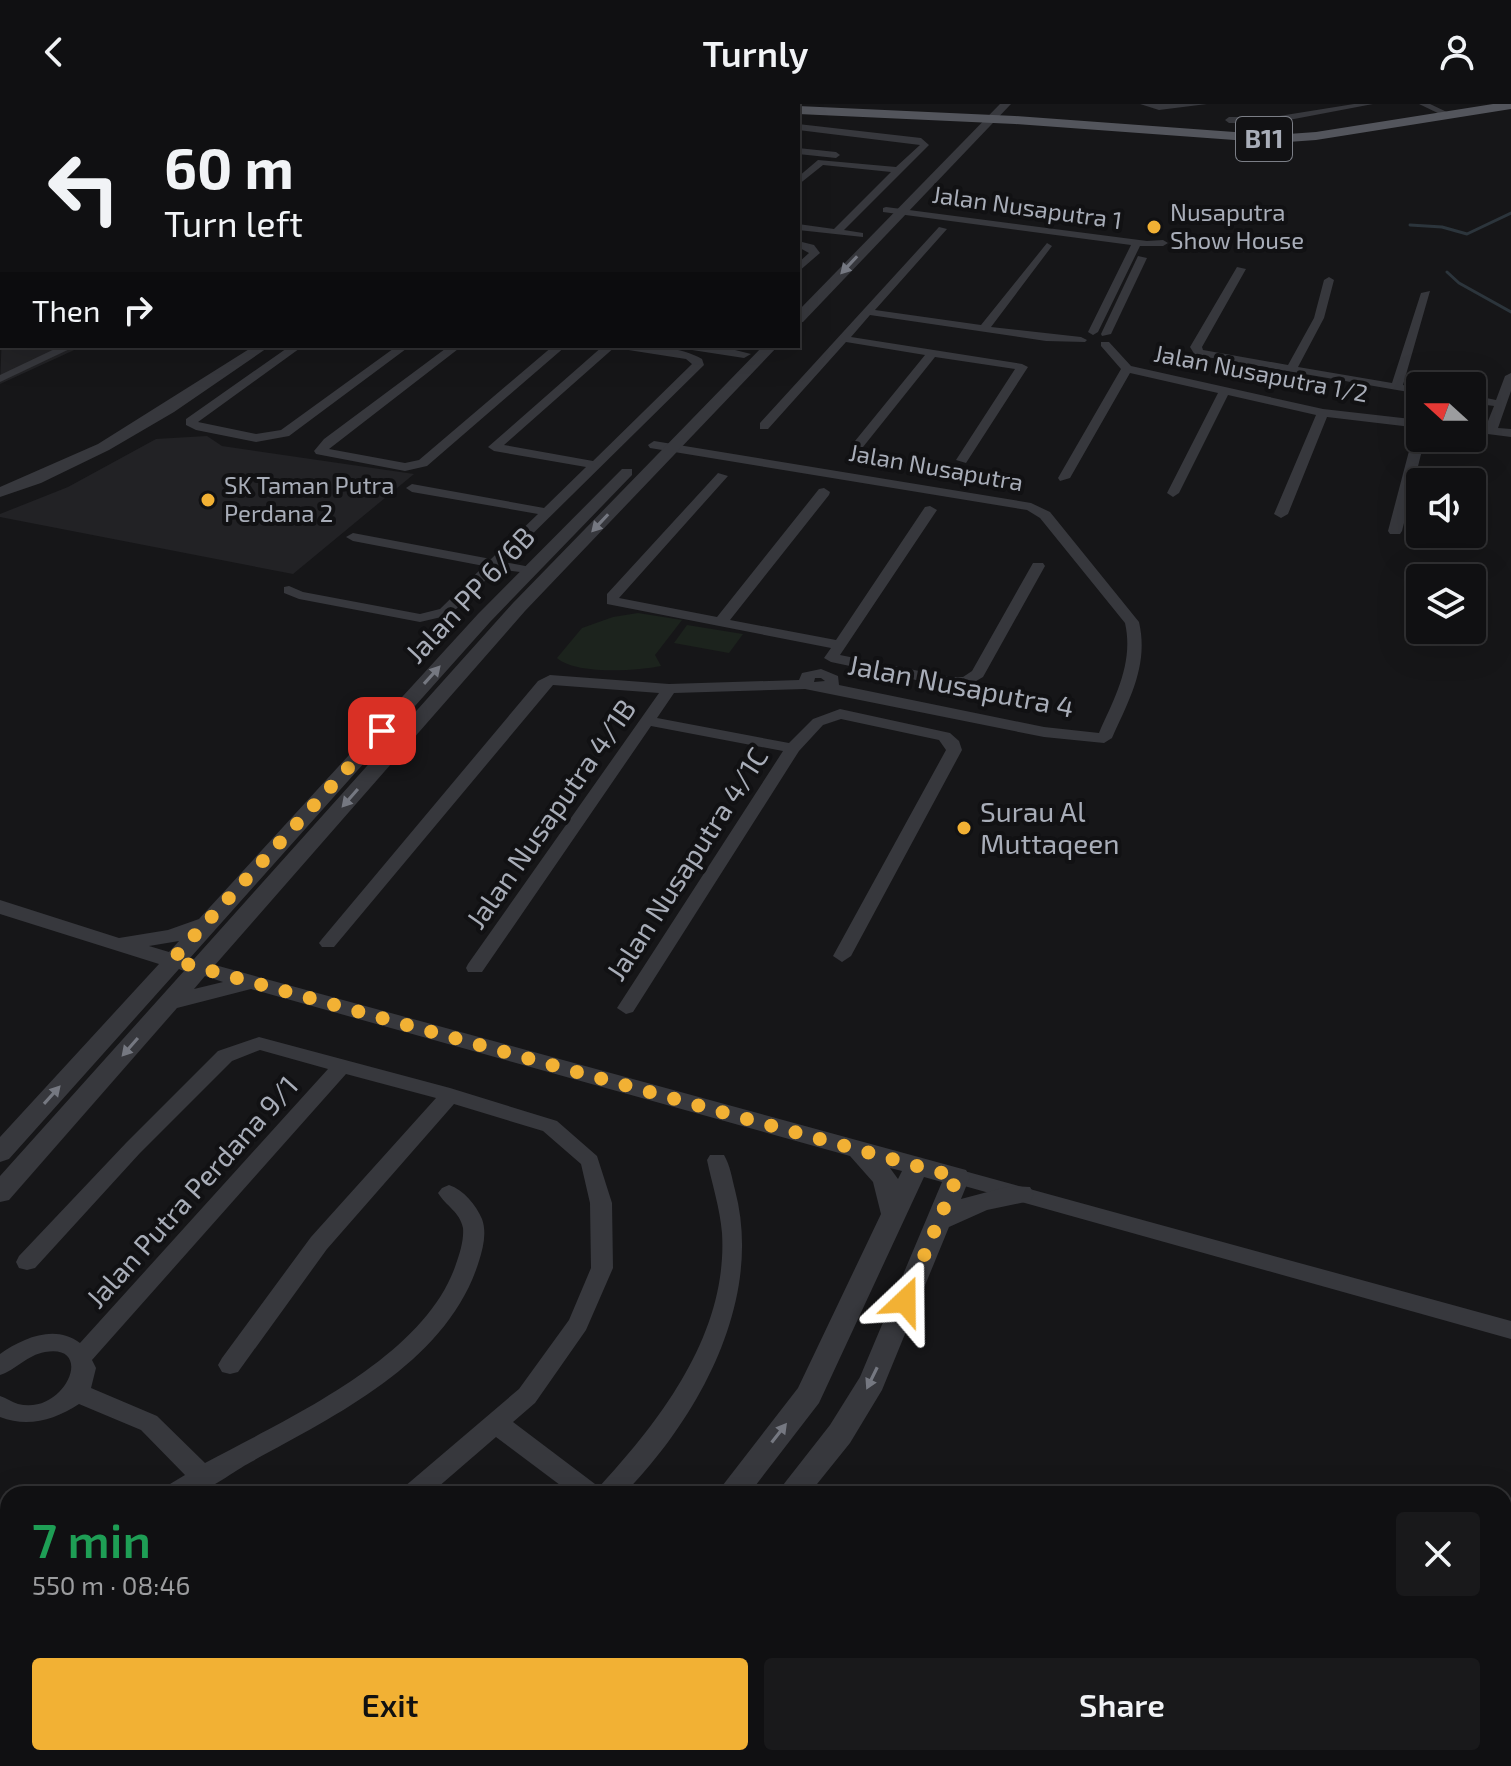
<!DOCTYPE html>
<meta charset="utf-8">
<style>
body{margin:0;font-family:"Exo 2",sans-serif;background:#19191b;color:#f1f3f6;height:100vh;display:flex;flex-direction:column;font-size:30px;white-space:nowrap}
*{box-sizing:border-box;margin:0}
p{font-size:26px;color:#9c9d9f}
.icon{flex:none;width:44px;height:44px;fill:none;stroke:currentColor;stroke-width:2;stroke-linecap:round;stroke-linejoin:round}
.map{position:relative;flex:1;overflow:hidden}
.drawer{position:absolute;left:0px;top:1382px;width:1512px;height:280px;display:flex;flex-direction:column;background:#101012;border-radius:24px 24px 0 0;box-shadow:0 8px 32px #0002,0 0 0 2px #303032}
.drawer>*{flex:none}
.guide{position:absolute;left:0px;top:0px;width:800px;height:244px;box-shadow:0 8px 32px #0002,0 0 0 2px #303032;background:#101012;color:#f1f3f6;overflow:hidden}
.needle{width:52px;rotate:291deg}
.tools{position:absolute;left:1406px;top:268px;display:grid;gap:16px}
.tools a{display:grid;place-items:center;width:80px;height:80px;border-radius:8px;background:#101012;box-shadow:0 8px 32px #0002,0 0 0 2px #303032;font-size:40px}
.pin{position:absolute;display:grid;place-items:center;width:68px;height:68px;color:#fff;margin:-34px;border-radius:16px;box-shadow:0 4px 12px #0006}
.me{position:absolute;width:88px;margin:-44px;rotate:23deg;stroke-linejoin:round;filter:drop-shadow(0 0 6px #0008)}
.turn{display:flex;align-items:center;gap:28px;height:168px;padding:0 32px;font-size:36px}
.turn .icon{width:104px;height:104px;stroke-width:2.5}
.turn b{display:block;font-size:56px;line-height:68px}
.then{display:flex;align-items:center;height:76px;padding:0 32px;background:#0003;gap:16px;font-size:30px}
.round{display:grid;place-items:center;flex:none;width:84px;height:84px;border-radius:8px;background:#19191b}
.head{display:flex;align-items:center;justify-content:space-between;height:136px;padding:0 32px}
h1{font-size:48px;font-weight:600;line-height:60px;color:#1e9e55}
.primary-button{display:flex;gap:16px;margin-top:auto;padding:16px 32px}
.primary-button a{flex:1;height:92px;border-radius:8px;background:#f2b134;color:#111;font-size:32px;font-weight:600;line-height:92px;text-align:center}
.primary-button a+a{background:#19191b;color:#f1f3f6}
header{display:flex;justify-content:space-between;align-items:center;height:104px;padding:0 32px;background:#101012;font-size:36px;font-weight:600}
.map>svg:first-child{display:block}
</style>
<header><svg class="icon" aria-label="back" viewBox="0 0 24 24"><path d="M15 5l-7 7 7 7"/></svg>Turnly<svg class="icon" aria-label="person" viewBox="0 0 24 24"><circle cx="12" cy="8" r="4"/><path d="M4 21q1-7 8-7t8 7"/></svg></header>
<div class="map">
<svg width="1511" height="1662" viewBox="0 0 1511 1662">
<rect width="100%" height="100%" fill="#161618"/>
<g fill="#222225">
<polygon points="2,228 2,242 83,242 0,280"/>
<polygon points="207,332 222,342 414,370 293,470 0,413 0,410 68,383 156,335"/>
</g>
<g fill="#1c231d">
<path d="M638,509L682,516L655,551L661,562C637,567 576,571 557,554L582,524L613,513Z"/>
<polygon points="687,521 743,530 729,549 674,539"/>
</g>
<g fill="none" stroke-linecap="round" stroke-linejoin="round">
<g stroke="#2c353c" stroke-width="3">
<polyline points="1410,121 1442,123 1467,130 1511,109"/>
<polyline points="1447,168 1459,179 1511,208"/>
</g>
<g fill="#37383d" fill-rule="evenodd">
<polygon points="248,0 258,0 247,2"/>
<polygon points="271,0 281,0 270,2"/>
<polygon points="391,0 449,0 451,2 393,2"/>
<polygon points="1140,0 1207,0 1159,6"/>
<polygon points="1354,0 1373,0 1273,19 1229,19 1225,16 1229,13 1273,13"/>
<polygon points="1419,0 1430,0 1451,10 1444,12"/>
<polygon points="2,16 2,22 0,23 0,17"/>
<polygon points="798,20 921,34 929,41 844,126 863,129 863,133 798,126 798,120 834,125 891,68 823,61 798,81 798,73 818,56 896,63 920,41 798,26"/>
<polygon points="798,44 836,48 840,51 836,54 798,50"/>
<polygon points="886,103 1147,137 1163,136 1168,139 1163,142 1140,142 1098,228 1093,231 1088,228 1131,141 883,108 883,104"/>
<polygon points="939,123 947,125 875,206 981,221 1047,139 1052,142 991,223 1081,233 1087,236 1085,238 1046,237 870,211 851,233 1022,260 1028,263 966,359 956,356 1015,265 935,253 863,343 855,343 855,337 925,251 846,238 768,325 760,325 760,319"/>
<polygon points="798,137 814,141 820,149 798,168 798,159 809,149 798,143"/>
<polygon points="1138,152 1147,154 1111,230 1102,232 1101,230"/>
<polygon points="1237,163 1246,165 1202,243 1203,246 1288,261 1314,214 1324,176 1329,173 1334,176 1324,214 1298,263 1392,279 1421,189 1430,187 1403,281 1420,284 1420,290 1195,251 1190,243"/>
<polygon points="1101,238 1109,238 1131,262 1323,305 1420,316 1420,324 1327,313 1288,410 1281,414 1274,410 1316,311 1228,291 1179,389 1173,393 1167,389 1218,289 1130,269 1070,374 1060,377 1058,374 1121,265 1101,242"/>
<polygon points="61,242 76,242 0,278 0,271"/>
<polygon points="290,242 303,242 198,318 256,330 281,326 397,242 410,242 289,332 256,338 196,326 186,321 186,315"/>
<polygon points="449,242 462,242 329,345 405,359 419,356 553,242 566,242 427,362 405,367 316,350 314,347 324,335"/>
<path d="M603,242H616L504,341L593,357L692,260L686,255L622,245L616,242C644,242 678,241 702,255L704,261L504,458L536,464V470L497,465L450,511L420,518L299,495L284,489V483L289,482L303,488L420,510L440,505L484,462L353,437L346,433L353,429L491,455L538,410L412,388L406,384L412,380L544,404L586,363L494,347L488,343Z"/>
<polygon points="1511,269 1511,287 1498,324 1511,325 1511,333 1472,328 1472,320 1486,322 1494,302 1472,299 1472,291 1496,296 1505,272"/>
<polygon points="1420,324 1420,334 1425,334 1402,427 1400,430 1390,430 1388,427 1414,328"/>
<path d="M654,337L1031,399L1050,408L1139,518C1149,561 1129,596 1112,634L1104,639L1044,633L805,585L674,589L657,614L789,639L813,615L840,605L950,629L959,637L962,646L851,852L842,858L833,852L946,646L939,636L841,615L823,621L799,647L633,908L626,910L617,904L783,647L651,622L482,868H468L466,864L468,860L659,589L553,581L334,843H322L319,839L322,835L538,577L550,571L669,580L799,576L802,569L821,565L838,572L839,581L1044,623L1099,629C1115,593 1134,559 1125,519L1040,414L1027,406L650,344L648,341ZM815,574H821L825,577L814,578Z"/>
<polygon points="718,369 728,372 619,494 717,513 819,385 824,384 830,388 829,391 730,516 836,536 925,403 930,402 937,406 840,551 949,573 963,573 972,567 1033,459 1043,459 1045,462 983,573 971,580 949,583 831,558 824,554 831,544 607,500 607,490"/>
<path d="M259,933L450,984L557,1017L597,1052L612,1099L613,1164L586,1226L535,1299L513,1318L599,1383C662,1315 728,1228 722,1129C720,1104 712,1080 707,1056L710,1051H724C730,1061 732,1074 735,1086C764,1196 699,1313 624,1390H572L496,1333L430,1390H401L404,1383L519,1285L569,1216L591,1164L590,1099L581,1060L543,1027L454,1000L327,1145L238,1268L230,1270L222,1268L218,1261L222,1254L311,1133L436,994L346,970L92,1256L96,1264L91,1284L157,1312L205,1359C286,1315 425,1254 456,1160C460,1149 464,1136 463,1124C460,1108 446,1102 438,1089L442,1084L449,1081C464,1086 476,1101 482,1115C487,1129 483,1144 479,1157C448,1258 336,1311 251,1358C236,1366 207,1388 192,1390C183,1392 171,1390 162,1390L165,1383L185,1371L141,1326L79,1300C54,1316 28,1324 0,1313V1292C6,1294 12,1298 18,1300C65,1312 96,1239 45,1248C27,1251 16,1266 0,1271V1250C23,1234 55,1220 80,1239L328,965L260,946L232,957L140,1049L35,1164L27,1166L19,1164L16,1158L19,1152L126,1039L218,947Z"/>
<polygon points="957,1065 1511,1217 1511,1235 950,1078 947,1073 950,1068"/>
<polygon points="8,1522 8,1558 0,1561 0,1525"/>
<polygon points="8,1623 8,1650 0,1653 0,1626"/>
<polygon points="238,1654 274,1654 270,1662 234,1662"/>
</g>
<g fill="#37383d" fill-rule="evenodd">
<polygon points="83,0 96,0 82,2"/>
<polygon points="621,0 633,0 620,2"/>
<polygon points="1000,0 1011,0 803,218 798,219 798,207"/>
<polygon points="0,39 2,39 0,46"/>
<rect x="0" y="69" width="2" height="7"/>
<polygon points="254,242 270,242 174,308 109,346 41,379 0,393 0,383 98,340"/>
<polygon points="685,242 719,242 751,250 744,254 692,246"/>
<path d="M763,242H778L525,507L215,861L966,1066L970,1073L961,1095L1010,1082L1030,1083L1034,1090L1030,1097L987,1106L949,1123L882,1286L850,1339L809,1390H776L830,1321L860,1273L942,1078L924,1073L819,1299L749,1390H716L798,1284L881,1110L873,1078L850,1052L251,885L177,904L9,1096L0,1098V1072L184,867L179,865L9,1055L0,1058V1033L159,860L0,810V796L119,834L168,826L199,815L478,510L622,365H632V371L490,518L190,854L194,855L513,499ZM179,837L169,848L149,842ZM205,872L223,878L194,885ZM890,1064L902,1067L898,1075Z"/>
<polygon points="436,1654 477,1654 473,1662 433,1662"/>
<polygon points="535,1654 576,1654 572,1662 532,1662"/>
</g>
<g fill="#53555c" fill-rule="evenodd">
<polygon points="548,0 596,0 597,2 549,2"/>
<polygon points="670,0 718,0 719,2 671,2"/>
<polygon points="1493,0 1511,0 1511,5 1316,36 1274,39 1015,20 798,10 798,2 1015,12 1274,31 1316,28"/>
</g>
</g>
<defs><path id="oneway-solid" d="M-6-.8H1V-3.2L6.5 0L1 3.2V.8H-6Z" transform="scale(2)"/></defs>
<g fill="#757881">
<use href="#oneway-solid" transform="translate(849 161) rotate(133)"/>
<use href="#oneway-solid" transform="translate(600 419) rotate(133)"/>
<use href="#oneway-solid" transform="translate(432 571) rotate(-48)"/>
<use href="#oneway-solid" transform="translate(350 694) rotate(131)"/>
<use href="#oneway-solid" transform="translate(130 943) rotate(131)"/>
<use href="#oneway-solid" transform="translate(52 991) rotate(-48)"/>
<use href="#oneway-solid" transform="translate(872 1274) rotate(116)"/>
<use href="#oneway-solid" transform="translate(779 1329) rotate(-52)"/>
</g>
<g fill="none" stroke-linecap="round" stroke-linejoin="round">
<polyline stroke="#f2b134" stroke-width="14" stroke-dasharray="0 25.2" points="382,627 172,856 957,1073 905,1197"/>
</g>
<g fill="#f2b134" stroke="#111113" stroke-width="3">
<circle cx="1154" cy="123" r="8"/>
<circle cx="208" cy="396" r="8"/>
<circle cx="964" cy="724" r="8"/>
</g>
<g text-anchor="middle" stroke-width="8" stroke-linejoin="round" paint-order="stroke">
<g font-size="24" fill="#a8adb8" stroke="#111113">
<text transform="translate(1027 104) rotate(8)" y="8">Jalan Nusaputra 1</text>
<text transform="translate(1261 270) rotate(11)" y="8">Jalan Nusaputra 1/2</text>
<text transform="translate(936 364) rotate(10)" y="8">Jalan Nusaputra</text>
</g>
<g font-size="24" fill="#a8adb8" stroke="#111113" text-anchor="start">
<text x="1170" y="117">Nusaputra<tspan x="1170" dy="28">Show House</tspan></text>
<text x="224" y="390">SK Taman Putra<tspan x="224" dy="28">Perdana 2</tspan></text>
</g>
<rect fill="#111113" stroke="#7b7e86" stroke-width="2" x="1236" y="13" width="56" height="44" rx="6"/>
<g font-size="26" font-weight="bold" fill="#a8adb8">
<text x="1264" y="44">B11</text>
</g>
<g font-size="28" fill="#a8adb8" stroke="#111113">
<text transform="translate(470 491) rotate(-47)" y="10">Jalan PP 6/6B</text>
<text transform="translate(961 582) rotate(11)" y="10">Jalan Nusaputra 4</text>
<text transform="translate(551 710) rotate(-55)" y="10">Jalan Nusaputra 4/1B</text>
<text transform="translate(687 760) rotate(-57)" y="10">Jalan Nusaputra 4/1C</text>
<text transform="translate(192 1088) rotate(-48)" y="10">Jalan Putra Perdana 9/1</text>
</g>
<g font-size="28" fill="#a8adb8" stroke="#111113" text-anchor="start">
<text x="980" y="718">Surau Al<tspan x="980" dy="32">Muttaqeen</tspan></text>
</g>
</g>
</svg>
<div class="tools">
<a><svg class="needle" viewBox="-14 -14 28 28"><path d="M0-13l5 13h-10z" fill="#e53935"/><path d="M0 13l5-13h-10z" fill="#9c9d9f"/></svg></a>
<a><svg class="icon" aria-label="sound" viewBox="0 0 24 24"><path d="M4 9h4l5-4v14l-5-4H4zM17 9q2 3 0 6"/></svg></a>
<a><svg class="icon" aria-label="layers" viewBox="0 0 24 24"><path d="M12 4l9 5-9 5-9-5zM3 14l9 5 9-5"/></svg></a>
</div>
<div class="pin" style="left:382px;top:627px;background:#d93025"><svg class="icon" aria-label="arrive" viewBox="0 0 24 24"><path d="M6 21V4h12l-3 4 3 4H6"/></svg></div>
<svg class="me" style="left:905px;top:1197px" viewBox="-20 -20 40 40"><path d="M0-17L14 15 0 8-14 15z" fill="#f2b134" stroke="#fff" stroke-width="4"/></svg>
<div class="guide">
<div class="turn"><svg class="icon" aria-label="left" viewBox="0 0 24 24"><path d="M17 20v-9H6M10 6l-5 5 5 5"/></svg><div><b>60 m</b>Turn left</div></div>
<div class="then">Then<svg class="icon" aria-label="right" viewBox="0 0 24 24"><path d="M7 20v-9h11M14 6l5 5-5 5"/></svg></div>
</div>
<section class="drawer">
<div class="head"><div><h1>7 min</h1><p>550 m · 08:46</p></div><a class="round"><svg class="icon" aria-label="close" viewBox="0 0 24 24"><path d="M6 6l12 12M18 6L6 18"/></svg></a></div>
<div class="primary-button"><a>Exit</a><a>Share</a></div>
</section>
</div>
